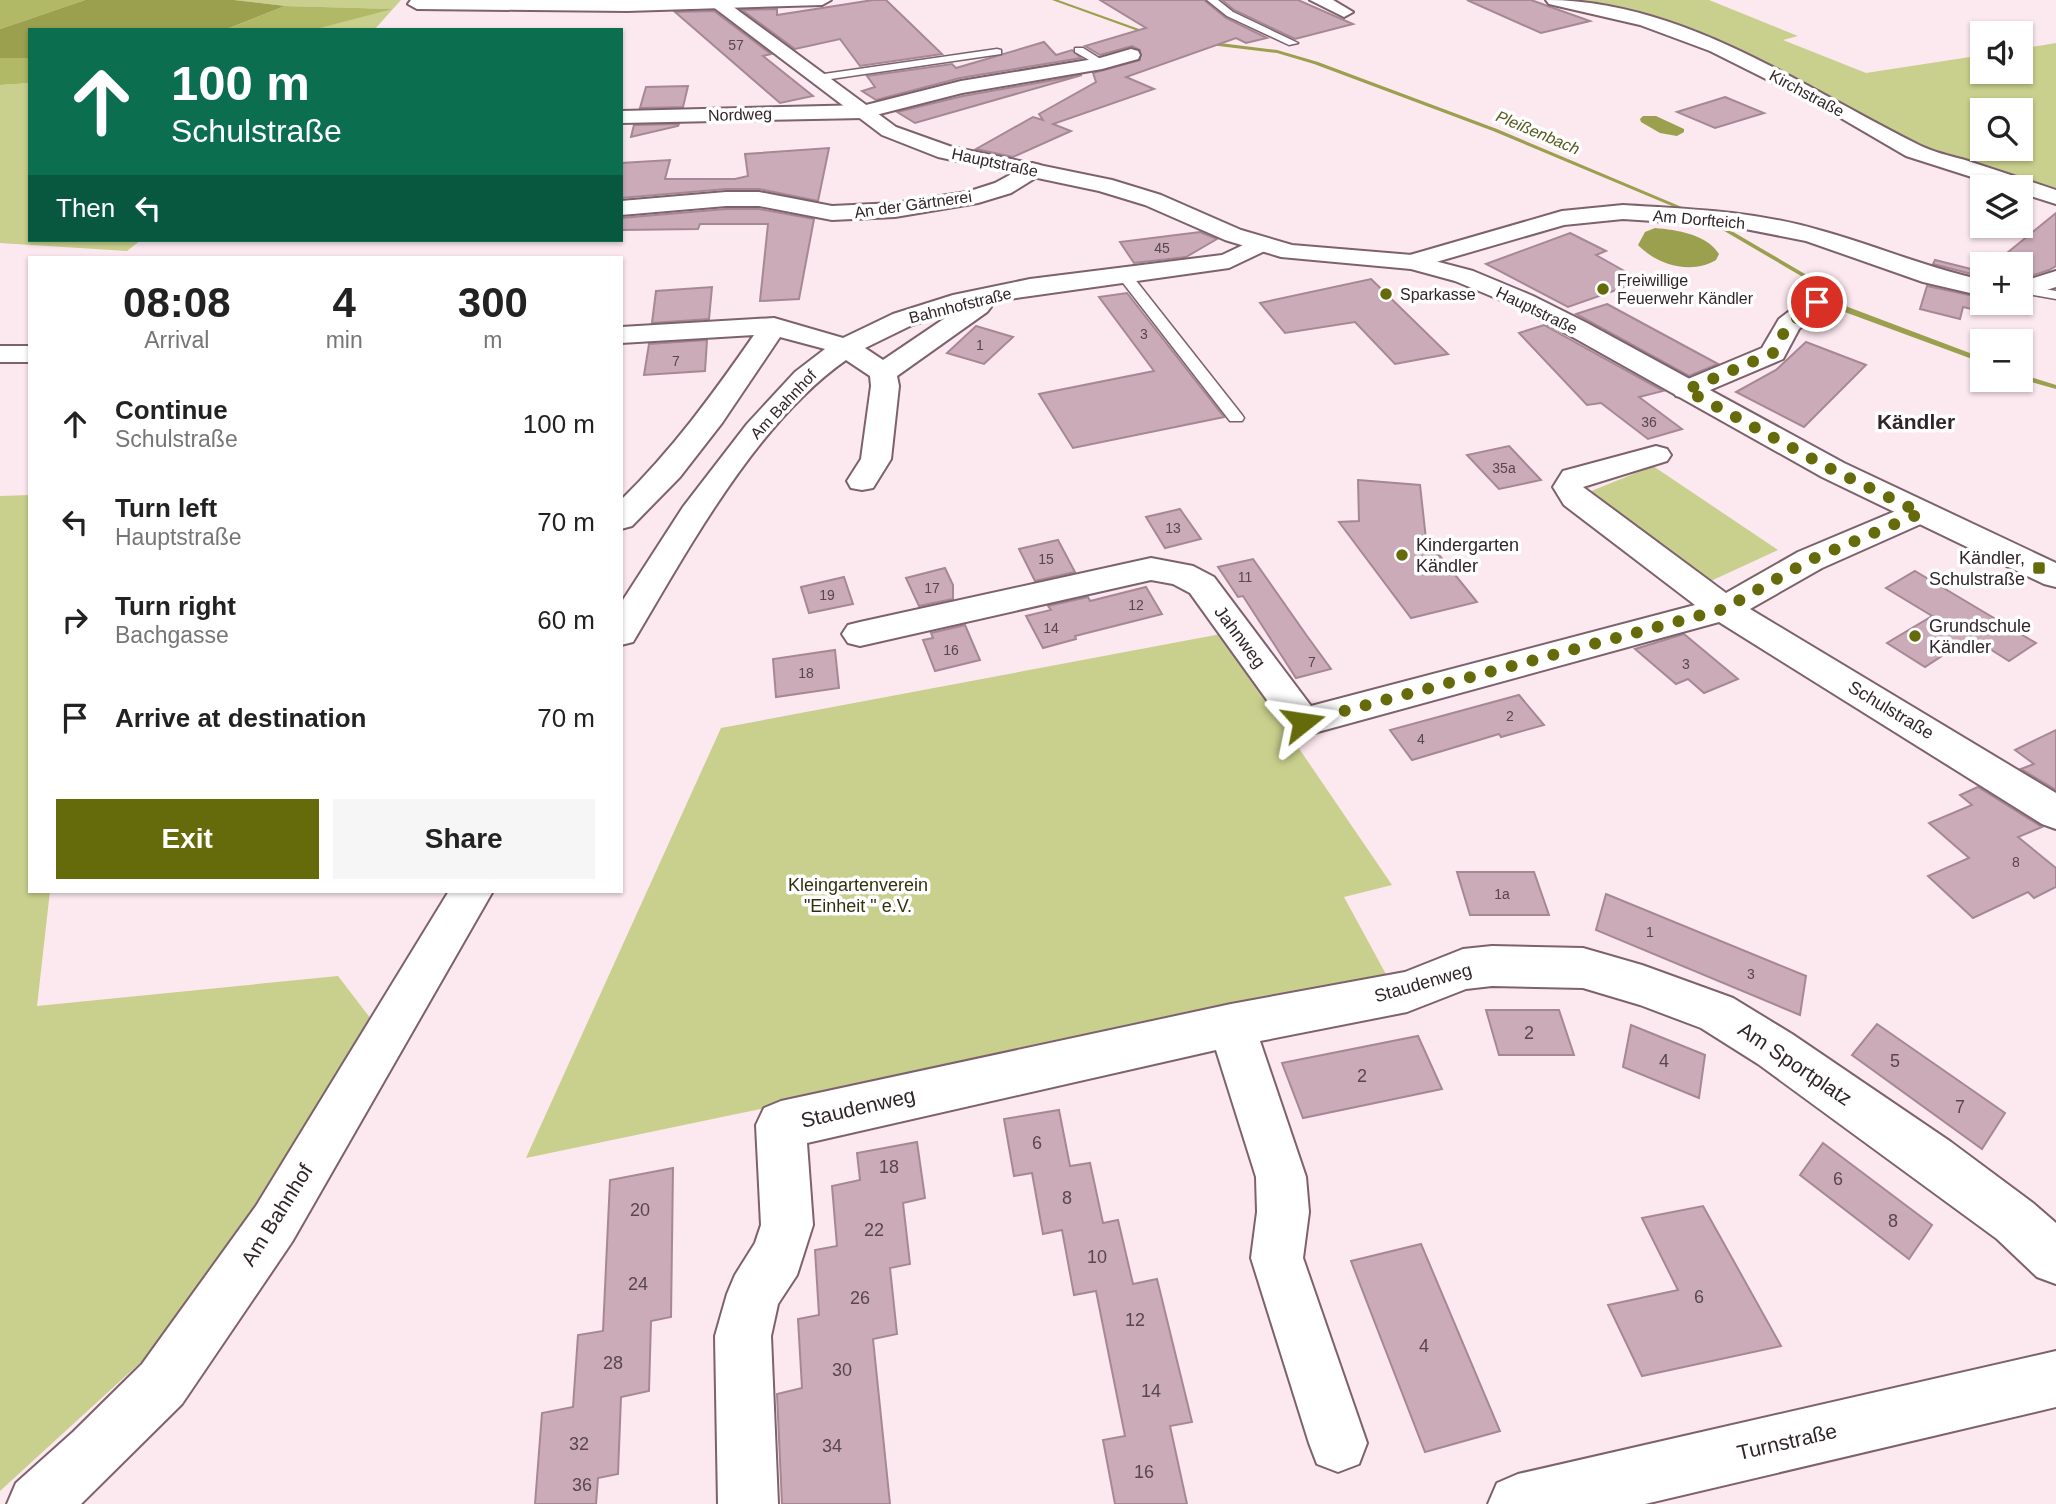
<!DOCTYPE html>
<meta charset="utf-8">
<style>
body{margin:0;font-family:Arial,sans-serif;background:#f6f6f6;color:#222;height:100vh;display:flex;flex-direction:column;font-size:26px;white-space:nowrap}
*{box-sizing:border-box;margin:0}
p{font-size:23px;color:#767676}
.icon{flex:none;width:38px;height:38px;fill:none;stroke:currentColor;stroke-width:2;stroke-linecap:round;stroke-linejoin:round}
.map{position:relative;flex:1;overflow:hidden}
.side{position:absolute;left:28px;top:256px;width:595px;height:637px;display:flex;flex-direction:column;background:#fff;border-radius:0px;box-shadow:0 2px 5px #0004}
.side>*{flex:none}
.guide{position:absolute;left:28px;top:28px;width:595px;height:214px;border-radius:0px;box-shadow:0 2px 5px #0004;background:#0b6e4f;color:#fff;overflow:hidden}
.buttons{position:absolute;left:1970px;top:21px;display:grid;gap:14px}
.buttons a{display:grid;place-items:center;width:63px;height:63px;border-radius:0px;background:#fff;box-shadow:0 2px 5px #0004;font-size:35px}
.pin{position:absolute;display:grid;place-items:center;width:60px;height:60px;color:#fff;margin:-30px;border:4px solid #fff;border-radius:50%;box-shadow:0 2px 7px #0007}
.me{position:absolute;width:77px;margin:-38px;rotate:75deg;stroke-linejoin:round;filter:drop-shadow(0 0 5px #0008)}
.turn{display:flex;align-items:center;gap:24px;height:147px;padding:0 28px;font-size:32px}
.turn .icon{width:91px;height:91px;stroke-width:2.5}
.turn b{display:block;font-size:49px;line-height:60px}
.then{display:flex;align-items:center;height:66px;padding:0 28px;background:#0003;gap:14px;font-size:26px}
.eta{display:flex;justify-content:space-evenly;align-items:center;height:119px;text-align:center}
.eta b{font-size:42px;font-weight:700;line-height:49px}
.action{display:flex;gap:14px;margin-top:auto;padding:14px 28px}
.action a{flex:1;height:80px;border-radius:0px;background:#656a0a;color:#fff;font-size:28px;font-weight:700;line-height:80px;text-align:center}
.action a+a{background:#f6f6f6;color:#222}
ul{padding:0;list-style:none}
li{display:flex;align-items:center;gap:21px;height:98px;padding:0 28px}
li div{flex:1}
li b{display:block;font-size:26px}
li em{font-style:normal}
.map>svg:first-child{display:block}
</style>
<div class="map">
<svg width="2056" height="1504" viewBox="0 0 2056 1504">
<rect width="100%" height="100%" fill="#fce8ef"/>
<g fill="#c9cf8c" fill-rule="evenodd">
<polygon points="234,0 401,0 374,30 313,30 389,9 285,6"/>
<path d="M1568,0H1709L1798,36L1783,40L1866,73L1983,55V72H2021V49L2056,43V188L1969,168L1915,147L1786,76L1595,5ZM1983,110H2021V149H1983Z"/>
<polygon points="30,83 30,240 141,240 127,251 0,243 0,85"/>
<polygon points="1653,466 1778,550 1700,586 1579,496"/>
<polygon points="30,495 30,891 50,891 37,1006 338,976 371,1019 177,1329 0,1491 0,496"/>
<polygon points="1221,634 1392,885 1344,897 1388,978 526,1158 721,728"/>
</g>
<g fill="#b1b866">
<polygon points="0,0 85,0 0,29"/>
<polygon points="285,6 392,9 313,30 224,30"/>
<polygon points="0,58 30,58 30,83 0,85"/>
</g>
<g fill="#9aa04e">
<polygon points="85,0 234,0 285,6 224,30 30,30 30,58 0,58 0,29"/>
<polygon points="1643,116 1656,116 1684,129 1684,132 1677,136 1660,133 1641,122 1640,119"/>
<path d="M1655,228C1677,230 1706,234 1719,254L1716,260C1691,275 1657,265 1638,245L1645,232Z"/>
</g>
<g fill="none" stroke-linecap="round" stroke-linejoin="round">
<g fill="#9aa04e" fill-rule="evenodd">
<polygon points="1052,0 1058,0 1153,34 1149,35"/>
<polygon points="1204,41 1277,50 1318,62 1497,129 1696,213 1691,214 1493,131 1314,64 1277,53 1202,44"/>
<polygon points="1711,219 1829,288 1848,307 1983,358 1983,363 1842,311 1825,290 1709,222 1709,220"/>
<polygon points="2021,374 2056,385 2056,389 2021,379"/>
</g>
</g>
<g fill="#cbabb8" stroke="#a68894" stroke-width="2">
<polygon points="873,0 886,0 942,54 860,66 840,39 795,49 742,10 777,9 777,15"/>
<polygon points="1100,0 1204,0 1226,18 1267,38 1246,43 1236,38 1126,77 1154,89 1053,124 1071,131 1013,157 976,149 1033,117 1043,120 1039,114 1096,82 1093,73 1140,60 1140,50 1132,46 1100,55 1085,46 1146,28"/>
<polygon points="1222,0 1298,0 1353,24 1295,39 1234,10"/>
<polygon points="1467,0 1531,0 1590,21 1541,33"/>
<polygon points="714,11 771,54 763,56 813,96 780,103 675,12"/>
<polygon points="1044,42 1056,55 1072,50 1081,58 960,78 876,100 862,91 875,87 867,76 952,64 956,68"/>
<polygon points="1082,75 915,123 897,112 963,96"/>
<polygon points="688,86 683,107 640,108 646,87"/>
<polygon points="1725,97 1764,113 1715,128 1677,112"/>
<polygon points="679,124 678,126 631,137 634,125"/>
<polygon points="829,148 818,201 759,189 726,189 621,198 621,163 670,160 665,179 735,179 748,176 745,154"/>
<polygon points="726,209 759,209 814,219 799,299 760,301 768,224 700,224 698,229 621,230 621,218"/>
<polygon points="2056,213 2056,266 2049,270 2021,279 2021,264 1983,264 1983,277 1933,264 1935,260 1971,269 1991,253 2002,257"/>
<polygon points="1200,232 1217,239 1186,257 1134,263 1120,242"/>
<polygon points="1570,233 1606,251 1596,255 1642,281 1568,307 1486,264"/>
<polygon points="1371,279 1448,354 1395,364 1355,322 1285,333 1260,303"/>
<polygon points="1927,286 1983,298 1983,303 1995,303 1980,311 1963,307 1960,319 1920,309"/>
<polygon points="712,287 709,319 652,323 656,291"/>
<polygon points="1127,293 1224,417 1073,448 1039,394 1154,371 1099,297"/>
<polygon points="1607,304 1718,364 1689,376 1576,314"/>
<polygon points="1544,325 1663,391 1639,397 1682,429 1648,439 1601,403 1587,405 1519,333"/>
<polygon points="976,326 1013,337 984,364 947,353"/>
<polygon points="707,340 705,371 644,375 649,344"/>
<polygon points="1806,342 1866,365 1804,427 1736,392 1776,370"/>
<polygon points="1509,446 1541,480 1499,489 1467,455"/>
<polygon points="1358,480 1420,485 1426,539 1477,602 1411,618 1339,522 1359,521"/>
<polygon points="1180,509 1201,539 1165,548 1146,517"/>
<polygon points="1058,540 1075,572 1035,581 1019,549"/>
<polygon points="1253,559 1307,636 1331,669 1296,678 1243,596 1238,597 1218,567"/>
<polygon points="945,568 953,585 953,599 919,606 906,578"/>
<polygon points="1915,571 2036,643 2009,661 1971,637 1925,667 1887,643 1932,616 1886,588"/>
<polygon points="844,577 853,604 809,613 801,587"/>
<polygon points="1146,587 1162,614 1075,636 1076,639 1043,648 1026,616 1051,610 1048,606 1088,597 1090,601"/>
<polygon points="965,625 980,660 935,671 923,640 933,638 931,633"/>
<polygon points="1684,634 1738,679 1704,693 1688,679 1676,684 1635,649"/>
<polygon points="835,650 839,688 776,697 773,659"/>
<polygon points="1519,695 1544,725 1501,737 1499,734 1412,760 1390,730"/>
<polygon points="2056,730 2056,790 2021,769 2034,764 2015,750"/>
<polygon points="1978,787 2042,827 2018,837 2056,868 2056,887 2034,898 2028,892 1973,918 1928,876 1969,858 1929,823 1972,805 1960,795"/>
<polygon points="1457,872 1534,872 1549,915 1470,915"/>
<polygon points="1606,894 1806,976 1800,1015 1596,930"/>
<polygon points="1486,1010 1559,1010 1574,1055 1499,1055"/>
<polygon points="1877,1024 2005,1113 1982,1149 1852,1055"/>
<polygon points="1631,1025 1705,1055 1699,1098 1623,1067"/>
<polygon points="1418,1036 1442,1089 1303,1118 1282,1063"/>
<polygon points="1059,1110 1070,1166 1090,1163 1103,1223 1118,1220 1133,1284 1157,1279 1192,1422 1170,1426 1187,1504 1115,1504 1103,1440 1125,1436 1096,1291 1074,1295 1062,1230 1043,1234 1032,1173 1014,1176 1004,1119"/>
<polygon points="917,1142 925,1198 903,1203 910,1264 890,1268 897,1334 873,1339 890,1504 782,1504 777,1394 802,1388 798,1319 819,1315 815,1250 837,1246 832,1186 860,1180 857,1153"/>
<polygon points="1823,1143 1932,1225 1909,1259 1800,1175"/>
<polygon points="673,1168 671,1317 651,1321 649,1391 621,1397 618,1474 598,1478 596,1504 535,1504 542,1413 573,1407 578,1335 603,1331 610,1180"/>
<polygon points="1703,1206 1781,1346 1642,1376 1608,1305 1678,1290 1642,1218"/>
<polygon points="1421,1244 1500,1431 1425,1452 1351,1261"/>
</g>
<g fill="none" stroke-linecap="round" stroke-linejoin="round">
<g stroke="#7d616c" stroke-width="3">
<g id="lane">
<polygon points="1207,0 1218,0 1233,12 1298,43 1289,45 1227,16"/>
<polygon points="1075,48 1083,48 1107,63 1098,65 1075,52"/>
<polygon points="997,49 1001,50 1001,54 817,81 812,78 817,75"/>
<polygon points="1125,272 1130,273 1242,415 1244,418 1242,421 1230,421 1120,279 1120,273"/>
<polygon points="2027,286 2056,291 2056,299 2022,293 2021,288"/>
</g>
</g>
<g stroke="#7d616c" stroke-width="4">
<g id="street">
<polygon points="411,0 831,0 822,5 627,11 417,9 408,4"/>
<polygon points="1310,0 1333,0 1353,12 1344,17"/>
<path d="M1546,0C1682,0 1802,87 1919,145C1933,152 1950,156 1965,160C1995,170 2026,180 2056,190V204L2021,193V187H2003L1906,156L1822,107L1710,51L1640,25L1549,4Z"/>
<polygon points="1131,49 1138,51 1140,55 1138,59 1102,69 962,93 864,118 621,123 621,111 866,105 961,81 1100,58"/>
<polygon points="1032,163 1040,165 1043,170 1040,175 1011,193 978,203 895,217 832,220 759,206 726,206 621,215 621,201 726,192 759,192 832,206 895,203 967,192 995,183"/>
<path d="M1623,205C1689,209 1755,211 1819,230C1875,245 1926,268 1983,280V296L1923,282L1806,241L1730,226L1623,219L1564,225L1412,269L1403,267L1400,262L1403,257L1562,211Z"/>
<path d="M1260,237L1269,239L1272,244L1269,249L1229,268L988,302L991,307L987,312L897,376L899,386L891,459L873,488L862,490L851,488L847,481L861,459L871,386L870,376L846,360C756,423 689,548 633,642L621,645V603L683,507L747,424L795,372L825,349L780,337L722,423L680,477L632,526L621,529V500C672,450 713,394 754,335L621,343V327L774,318L843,338L893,314L953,295L1030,279L1222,255ZM957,310L883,360L865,348L912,325Z"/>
<polygon points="2056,271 2056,287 2021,298 2021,282"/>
<polygon points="1817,294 1826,297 1830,302 1799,329 1783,359 1696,396 1686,398 1676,396 1672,390 1676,384 1762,348 1779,319 1808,297"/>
<rect x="0" y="346" width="30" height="16"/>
<polygon points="1656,446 1667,449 1671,455 1667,461 1583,487 1726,593 1798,552 1910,505 1921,502 1932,505 1937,512 1932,519 1822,568 1750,609 2056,793 2056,829 2042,824 1719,622 1303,736 1290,732 1190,593 1173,584 1151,580 860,646 848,643 842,634 848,625 860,622 1151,558 1193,566 1214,577 1311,706 1695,605 1564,505 1553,487 1563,471"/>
<polygon points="449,891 493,891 292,1242 182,1404 81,1504 7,1504 16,1483 73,1432 142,1364 256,1206"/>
<polygon points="1492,946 1583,948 1642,965 1733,998 1792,1034 1951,1142 2033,1203 2056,1223 2056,1284 2037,1277 1997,1239 1758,1064 1701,1028 1640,1005 1583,988 1492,986 1466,989 1407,1012 1260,1041 1306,1177 1309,1212 1303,1258 1367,1443 1359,1464 1338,1472 1317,1464 1309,1443 1251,1258 1257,1212 1256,1177 1216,1050 807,1143 813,1225 797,1275 778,1304 771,1336 778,1504 718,1504 715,1336 727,1294 735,1275 755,1243 761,1225 756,1125 764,1108 781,1101 1231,1004 1405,972 1463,949"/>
<polygon points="2056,1351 2056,1407 1645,1504 1488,1504 1497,1483 1518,1474"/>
</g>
</g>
<g stroke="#7d616c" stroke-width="4">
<polygon id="secondary" points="704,0 724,0 896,127 952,147 1112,180 1161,195 1241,230 1292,245 1412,255 1473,271 1533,296 1587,323 1844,463 2056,563 2056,587 2044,584 1822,477 1569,335 1515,306 1455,281 1411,269 1281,257 1225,240 1145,205 1099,191 938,157 882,135"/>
</g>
<use href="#lane" fill="#fff" fill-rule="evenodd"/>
<use href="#street" fill="#fff" fill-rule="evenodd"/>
<use href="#secondary" fill="#fff" fill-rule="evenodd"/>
</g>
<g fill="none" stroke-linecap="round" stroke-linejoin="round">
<polyline stroke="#656a0a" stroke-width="12" stroke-dasharray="0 21.6" points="1303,722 1724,609 1810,560 1921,513 1833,470 1686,390 1773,353 1788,325 1817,302"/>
</g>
<g fill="#656a0a" stroke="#fff" stroke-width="2.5">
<circle cx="1603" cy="289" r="7"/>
<circle cx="1386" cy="294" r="7"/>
<circle cx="1402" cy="555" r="7"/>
<rect x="2032" y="561" width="14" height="14" rx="3.5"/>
<circle cx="1915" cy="636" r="7"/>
</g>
<g text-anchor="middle" stroke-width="7" stroke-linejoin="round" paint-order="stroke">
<g font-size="14" fill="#58464e">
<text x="736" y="50">57</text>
<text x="1162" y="253">45</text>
<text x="1144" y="339">3</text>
<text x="980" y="350">1</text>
<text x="676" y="366">7</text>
<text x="1649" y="427">36</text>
<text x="1504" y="473">35a</text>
<text x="1173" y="533">13</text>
<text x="1046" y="564">15</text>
<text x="1245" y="582">11</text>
<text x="932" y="593">17</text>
<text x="827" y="600">19</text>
<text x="1136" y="610">12</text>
<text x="1051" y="633">14</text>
<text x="951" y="655">16</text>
<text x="1312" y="667">7</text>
<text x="1686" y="669">3</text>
<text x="806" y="678">18</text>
<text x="1510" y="721">2</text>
<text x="1421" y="744">4</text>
<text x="2016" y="867">8</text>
<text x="1502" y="899">1a</text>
<text x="1650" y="937">1</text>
<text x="1751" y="979">3</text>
</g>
<g font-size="16" fill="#31252a" stroke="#fff">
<text transform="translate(1807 93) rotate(28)" y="6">Kirchstraße</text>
<text transform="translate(740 114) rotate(-2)" y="6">Nordweg</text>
<text transform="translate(995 162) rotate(12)" y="6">Hauptstraße</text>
<text transform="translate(913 204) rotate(-8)" y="6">An der Gärtnerei</text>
<text transform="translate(1699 219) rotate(5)" y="6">Am Dorfteich</text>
<text transform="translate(960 305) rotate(-14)" y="6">Bahnhofstraße</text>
<text transform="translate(1537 310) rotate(26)" y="6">Hauptstraße</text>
<text transform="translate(783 404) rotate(-47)" y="6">Am Bahnhof</text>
</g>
<g font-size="16" font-style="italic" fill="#565a1f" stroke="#fff">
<text transform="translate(1538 132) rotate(23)" y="6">Pleißenbach</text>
</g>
<g font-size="16" fill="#31252a" stroke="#fff" text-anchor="start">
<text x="1617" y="286">Freiwillige<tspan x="1617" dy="18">Feuerwehr Kändler</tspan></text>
<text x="1400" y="300">Sparkasse</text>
</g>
<g font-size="18" fill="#31252a" stroke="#fff" text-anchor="start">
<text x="1416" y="551">Kindergarten<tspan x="1416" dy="21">Kändler</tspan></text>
<text x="2025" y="564" text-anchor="end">Kändler,<tspan x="2025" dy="21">Schulstraße</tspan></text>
<text x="1929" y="632">Grundschule<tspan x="1929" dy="21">Kändler</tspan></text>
</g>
<g font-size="18" fill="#31252a" stroke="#fff">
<text transform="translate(1240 637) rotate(53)" y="6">Jahnweg</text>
<text transform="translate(1891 710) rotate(31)" y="6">Schulstraße</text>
<text transform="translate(1423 983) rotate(-16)" y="6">Staudenweg</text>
</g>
<g font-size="18" fill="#2f310e" stroke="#fff">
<text x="858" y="891">Kleingartenverein<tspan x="858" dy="21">"Einheit " e.V.</tspan></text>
</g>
<g font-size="18" fill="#58464e">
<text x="1529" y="1039">2</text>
<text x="1664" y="1067">4</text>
<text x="1895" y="1067">5</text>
<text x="1362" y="1082">2</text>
<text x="1960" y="1113">7</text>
<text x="1037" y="1149">6</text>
<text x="889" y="1173">18</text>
<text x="1838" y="1185">6</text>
<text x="1067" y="1204">8</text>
<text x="640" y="1216">20</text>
<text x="1893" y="1227">8</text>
<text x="874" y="1236">22</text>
<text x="1097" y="1263">10</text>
<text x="638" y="1290">24</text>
<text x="1699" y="1303">6</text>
<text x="860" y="1304">26</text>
<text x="1135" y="1326">12</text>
<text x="1424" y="1352">4</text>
<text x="613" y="1369">28</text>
<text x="842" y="1376">30</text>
<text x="1151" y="1397">14</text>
<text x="579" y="1450">32</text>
<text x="832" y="1452">34</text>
<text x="1144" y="1478">16</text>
<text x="582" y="1491">36</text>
</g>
<g font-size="21" font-weight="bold" fill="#31252a" stroke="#fff">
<text x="1916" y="429">Kändler</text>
</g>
<g font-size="21" fill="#31252a" stroke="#fff">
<text transform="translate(1795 1064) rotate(34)" y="7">Am Sportplatz</text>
<text transform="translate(858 1108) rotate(-13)" y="7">Staudenweg</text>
<text transform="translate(277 1215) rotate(-58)" y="7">Am Bahnhof</text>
<text transform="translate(1787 1442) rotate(-13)" y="7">Turnstraße</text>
</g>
</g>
</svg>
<div class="buttons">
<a><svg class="icon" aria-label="sound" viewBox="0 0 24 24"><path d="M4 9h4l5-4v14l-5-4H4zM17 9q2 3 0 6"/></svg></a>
<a><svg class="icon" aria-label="search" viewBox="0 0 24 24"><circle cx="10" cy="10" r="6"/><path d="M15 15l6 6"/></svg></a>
<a><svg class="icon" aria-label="layers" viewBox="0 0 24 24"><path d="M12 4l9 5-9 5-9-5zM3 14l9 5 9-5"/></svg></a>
<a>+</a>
<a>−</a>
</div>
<div class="pin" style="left:1817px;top:302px;background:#d93025"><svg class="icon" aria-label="arrive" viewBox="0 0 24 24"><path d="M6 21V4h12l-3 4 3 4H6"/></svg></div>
<svg class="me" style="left:1303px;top:722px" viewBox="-20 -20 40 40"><path d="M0-17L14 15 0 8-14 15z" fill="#656a0a" stroke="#fff" stroke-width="4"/></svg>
<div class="guide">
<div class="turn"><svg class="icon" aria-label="ahead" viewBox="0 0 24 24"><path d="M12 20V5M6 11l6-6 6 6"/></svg><div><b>100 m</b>Schulstraße</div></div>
<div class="then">Then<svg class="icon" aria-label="left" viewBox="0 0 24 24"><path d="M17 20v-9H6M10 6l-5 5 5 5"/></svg></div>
</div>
<section class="side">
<div class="eta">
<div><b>08:08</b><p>Arrival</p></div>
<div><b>4</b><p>min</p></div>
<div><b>300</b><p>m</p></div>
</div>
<ul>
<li><svg class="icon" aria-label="ahead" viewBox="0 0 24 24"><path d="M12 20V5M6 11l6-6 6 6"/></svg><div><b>Continue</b><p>Schulstraße</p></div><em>100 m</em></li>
<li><svg class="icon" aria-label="left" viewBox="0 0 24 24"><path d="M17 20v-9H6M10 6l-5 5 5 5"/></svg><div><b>Turn left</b><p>Hauptstraße</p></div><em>70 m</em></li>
<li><svg class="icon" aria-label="right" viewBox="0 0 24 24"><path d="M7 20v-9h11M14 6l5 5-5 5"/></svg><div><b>Turn right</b><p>Bachgasse</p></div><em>60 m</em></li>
<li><svg class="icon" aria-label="arrive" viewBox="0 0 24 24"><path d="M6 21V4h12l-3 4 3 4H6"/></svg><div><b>Arrive at destination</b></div><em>70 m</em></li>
</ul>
<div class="action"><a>Exit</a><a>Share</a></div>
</section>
</div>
